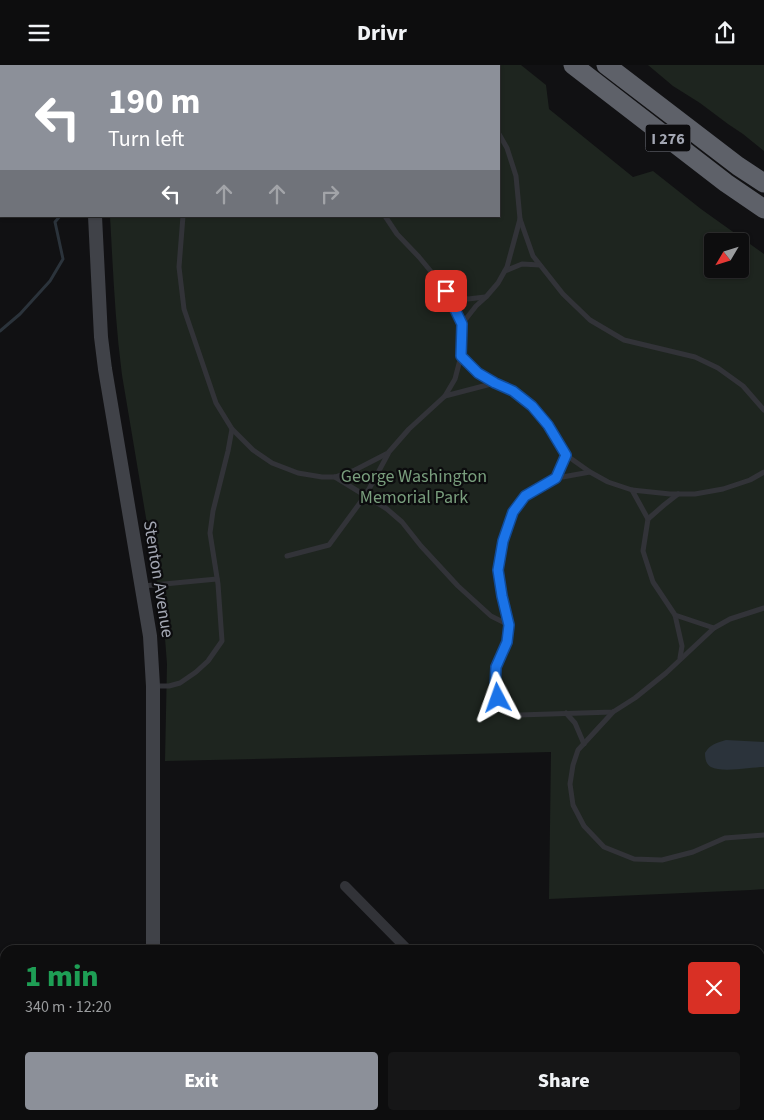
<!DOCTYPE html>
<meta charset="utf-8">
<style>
body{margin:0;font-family:"Source Sans 3",sans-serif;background:#161617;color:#f1f3f6;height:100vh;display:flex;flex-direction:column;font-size:19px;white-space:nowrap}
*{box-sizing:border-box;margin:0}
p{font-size:16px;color:#9a9c9e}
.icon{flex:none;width:28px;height:28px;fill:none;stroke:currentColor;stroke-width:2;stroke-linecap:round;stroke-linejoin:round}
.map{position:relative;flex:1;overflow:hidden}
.drawer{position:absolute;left:0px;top:880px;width:765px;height:175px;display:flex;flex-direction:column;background:#0d0d0e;border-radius:15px 15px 0 0;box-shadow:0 1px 4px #0004,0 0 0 1px #2d2d2e}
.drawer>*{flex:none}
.hud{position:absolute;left:0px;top:0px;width:500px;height:152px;box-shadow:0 1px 4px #0004,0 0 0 1px #2d2d2e;background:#8c9099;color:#fff;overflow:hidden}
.needle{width:32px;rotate:232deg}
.tools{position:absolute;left:704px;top:168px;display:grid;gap:10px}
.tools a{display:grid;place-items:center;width:45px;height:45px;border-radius:5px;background:#0d0d0e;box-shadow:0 1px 4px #0004,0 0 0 1px #2d2d2e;font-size:25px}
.pin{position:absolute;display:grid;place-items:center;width:42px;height:42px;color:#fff;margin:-21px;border-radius:10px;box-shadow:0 2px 8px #0006}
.me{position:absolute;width:55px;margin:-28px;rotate:356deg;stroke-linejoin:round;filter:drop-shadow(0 0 4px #0008)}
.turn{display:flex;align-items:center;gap:18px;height:105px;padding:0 25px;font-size:22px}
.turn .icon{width:65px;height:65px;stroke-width:2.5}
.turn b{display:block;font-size:35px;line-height:42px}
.lanes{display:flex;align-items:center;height:48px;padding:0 25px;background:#0003;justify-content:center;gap:25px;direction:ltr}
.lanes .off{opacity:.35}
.round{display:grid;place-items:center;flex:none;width:52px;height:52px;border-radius:5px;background:#161617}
.summary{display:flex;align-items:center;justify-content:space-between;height:85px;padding:0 25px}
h1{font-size:30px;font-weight:800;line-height:38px;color:#1e9e55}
.button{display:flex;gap:10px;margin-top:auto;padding:10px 25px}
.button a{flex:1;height:58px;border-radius:5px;background:#8c9099;color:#fff;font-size:20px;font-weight:800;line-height:58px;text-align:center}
.button a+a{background:#161617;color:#f1f3f6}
header{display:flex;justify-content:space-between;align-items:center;height:65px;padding:0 25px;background:#0d0d0e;font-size:22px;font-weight:800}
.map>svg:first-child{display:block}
</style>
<header><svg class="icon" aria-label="menu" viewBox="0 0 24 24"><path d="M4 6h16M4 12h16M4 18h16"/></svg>Drivr<svg class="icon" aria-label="share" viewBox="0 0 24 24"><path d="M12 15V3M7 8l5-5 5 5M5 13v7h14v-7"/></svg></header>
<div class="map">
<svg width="764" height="1055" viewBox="0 0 764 1055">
<rect width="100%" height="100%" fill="#111113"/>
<g fill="#1e251f" fill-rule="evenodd">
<path d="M102,0H521L546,20L549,44L633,112L653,106L701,144L764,189V824L751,825L549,834L551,687L165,696L167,599L164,560L122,310C115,257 113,204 110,151H499V1H102ZM712,176H740V204H712Z"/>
<polygon points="648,0 764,0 764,86 743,69 728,59 700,38 673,21"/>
</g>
<path fill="#2b333b" d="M726,675L764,677V702C752,702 722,708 711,702C706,699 705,694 705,688C710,679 717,678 726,675Z"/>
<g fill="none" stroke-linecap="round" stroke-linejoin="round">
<g stroke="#2b333b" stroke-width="3">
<polyline points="42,0 42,1"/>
<polyline points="0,266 20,249 50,216 63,194 55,157 60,151"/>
</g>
<g stroke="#323338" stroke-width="5">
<polyline points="204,0 204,1"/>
<polyline points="425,0 429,1"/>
<polyline points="379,1 380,0"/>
<polyline points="183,151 179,202 184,244 216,338 232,364 253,385 272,398 298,408 322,412 335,412 355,405 388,388 409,364 445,331 455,314 461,291 462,259 443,221 419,192 397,169 385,151"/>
<polyline points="520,154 533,191 563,229 590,255 624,275 695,292 718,303 743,321 764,345"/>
<polyline points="505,206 522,199 540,200"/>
<polyline points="446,226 468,234 485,232"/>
<polyline points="462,259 476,241 486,232 498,218 507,202 520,154 516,111 507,83 499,69"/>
<polyline points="461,291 478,308 495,318 513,326 532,341 548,359 566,390 590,407"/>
<polyline points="445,331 495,318"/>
<polyline points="335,412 387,444 402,457 421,481 458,521 491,551 509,560 507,577 496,602 495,624 497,633 507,645 519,650 613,647 635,633 666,608 714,563 730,554 764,543"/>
<polyline points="557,413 566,390"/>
<polyline points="632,425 648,454 643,486 653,517 675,550 682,581 680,593"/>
<polyline points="648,454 664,440 678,429"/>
<polyline points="287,491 329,480 365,431 374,415 388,389"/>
<polyline points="143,521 217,514"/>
<polyline points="675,550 714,563"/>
<polyline points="509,560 502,531 498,505 503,476 513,447 525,431 557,413 590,407 608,417 632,425 670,429 695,429 723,424 750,415 764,407"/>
<polyline points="153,621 169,621 180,618 196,607 208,596 222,576 218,519 210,468 213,446 228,386 232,364"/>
<polyline points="613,647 578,685 573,700 570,719 573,740 584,761 604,782 634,794 662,795 693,787 725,773 764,770"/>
<polyline points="566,648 575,658 584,679"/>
</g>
<g stroke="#323338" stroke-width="10">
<polyline points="345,821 408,885"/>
<polyline points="760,905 764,904"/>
</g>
<g stroke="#404248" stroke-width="14">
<polyline points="86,0 86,1"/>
<polyline points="95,151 101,272 105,304 150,571 153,621 153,885"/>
<polyline points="154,1050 154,1055"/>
</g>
<g stroke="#4e5057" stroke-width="16">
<polyline points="760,1025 764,1024"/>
<polyline points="0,1051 32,1050"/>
</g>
<g stroke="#5e6169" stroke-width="19">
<polyline points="573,0 726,118 764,144"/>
<polyline points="606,0 738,101 764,118"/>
</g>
</g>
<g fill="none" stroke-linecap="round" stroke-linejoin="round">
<g stroke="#114b97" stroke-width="12">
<polyline id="route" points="446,226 462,259 461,291 478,308 495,318 513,326 532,341 548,360 566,390 556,413 525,431 513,447 503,476 498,505 502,531 509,560 507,577 496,602 495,624 498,633"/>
</g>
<use href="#route" stroke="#1a73e8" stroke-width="9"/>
</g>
<g text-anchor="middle" stroke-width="4.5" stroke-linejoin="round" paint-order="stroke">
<rect fill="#0c0c0e" stroke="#767882" stroke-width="1" x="645.5" y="59.5" width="45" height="27" rx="4"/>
<g font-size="16" font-weight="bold" fill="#a3a7b3">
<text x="668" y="79">I 276</text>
</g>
<g font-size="18" fill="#799e7d" stroke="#0c0c0e">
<text x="414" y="417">George Washington<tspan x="414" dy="21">Memorial Park</tspan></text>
</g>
<g font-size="18" fill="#a3a7b3" stroke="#0c0c0e">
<text transform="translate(159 514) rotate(81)" y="6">Stenton Avenue</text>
</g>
</g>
</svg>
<div class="tools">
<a><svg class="needle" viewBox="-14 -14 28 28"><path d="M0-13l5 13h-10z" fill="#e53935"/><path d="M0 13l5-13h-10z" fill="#9a9c9e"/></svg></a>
</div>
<div class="pin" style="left:446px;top:226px;background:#d93025"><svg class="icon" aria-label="arrive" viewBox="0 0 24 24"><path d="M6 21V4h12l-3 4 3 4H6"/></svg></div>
<svg class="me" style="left:498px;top:633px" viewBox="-20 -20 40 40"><path d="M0-17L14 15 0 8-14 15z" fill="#1a73e8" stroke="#fff" stroke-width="4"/></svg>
<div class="hud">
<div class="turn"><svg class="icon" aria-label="left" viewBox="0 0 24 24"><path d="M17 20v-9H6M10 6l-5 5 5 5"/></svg><div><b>190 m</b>Turn left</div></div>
<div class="lanes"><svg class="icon" aria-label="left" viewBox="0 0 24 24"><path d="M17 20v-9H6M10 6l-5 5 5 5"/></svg><svg class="icon off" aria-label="ahead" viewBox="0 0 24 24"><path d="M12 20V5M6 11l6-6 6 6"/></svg><svg class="icon off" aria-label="ahead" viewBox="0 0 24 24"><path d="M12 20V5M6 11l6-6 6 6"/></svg><svg class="icon off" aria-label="right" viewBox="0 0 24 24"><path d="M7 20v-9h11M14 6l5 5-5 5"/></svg></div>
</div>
<section class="drawer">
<div class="summary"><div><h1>1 min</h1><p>340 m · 12:20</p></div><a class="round" style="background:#d93025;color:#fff"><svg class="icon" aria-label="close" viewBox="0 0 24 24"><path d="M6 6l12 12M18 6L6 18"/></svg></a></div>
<div class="button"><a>Exit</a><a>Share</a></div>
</section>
</div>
